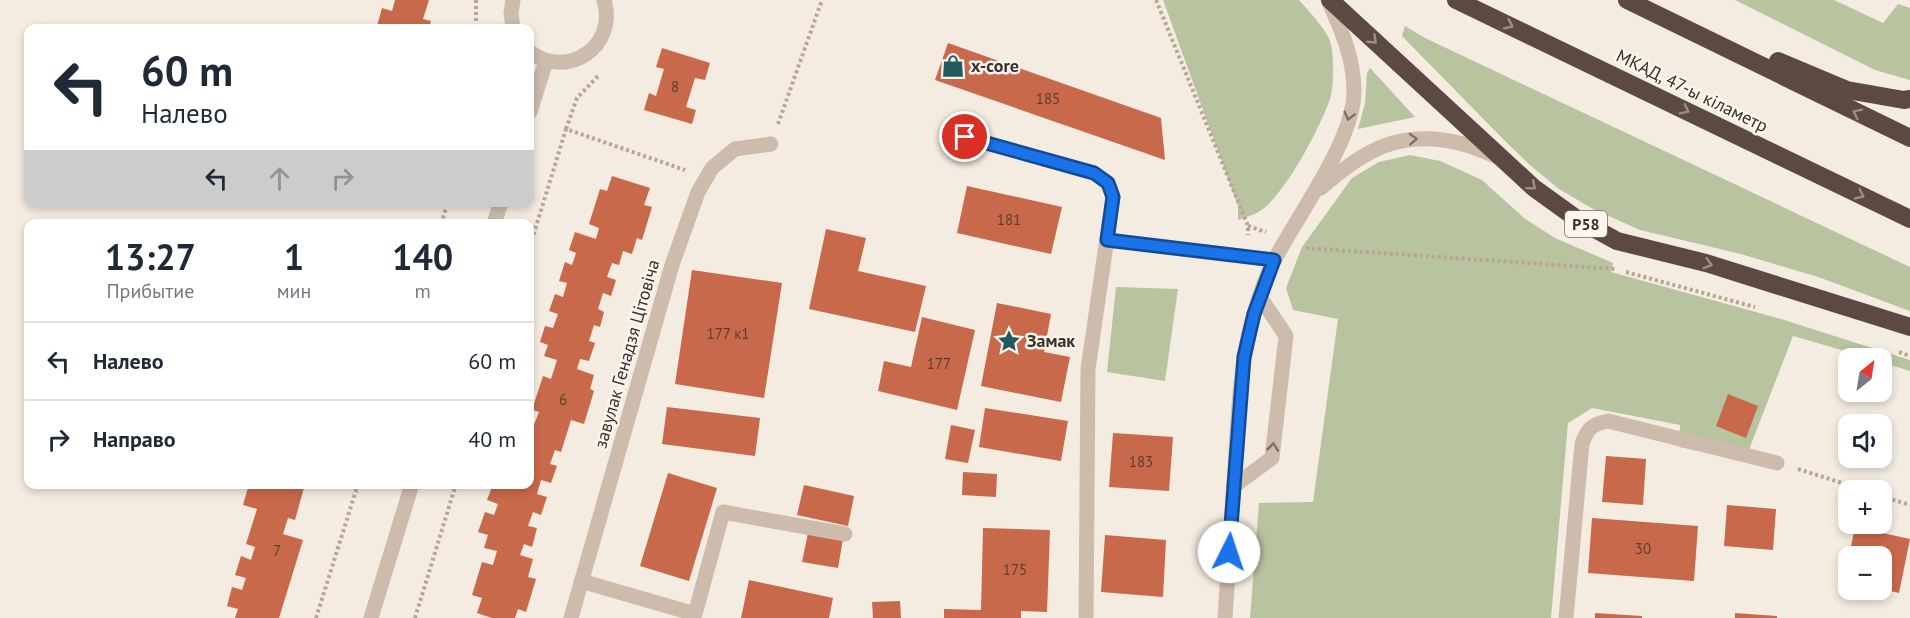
<!DOCTYPE html>
<html lang="ru">
<meta charset="utf-8">
<style>
body{margin:0;font-family:"PT Sans",sans-serif;background:#f6f6f7;color:#1f2937;height:100vh;display:flex;flex-direction:column;font-size:22px;white-space:nowrap}
*{box-sizing:border-box;margin:0}
p{font-size:20px;color:#747a83}
.icon{flex:none;width:33px;height:33px;fill:none;stroke:currentColor;stroke-width:2;stroke-linecap:round;stroke-linejoin:round}
.map{position:relative;flex:1;overflow:hidden}
.sheet{position:absolute;left:24px;top:219px;width:510px;height:270px;display:flex;flex-direction:column;background:#fff;border-radius:12px;box-shadow:0 3px 9px #0003}
.sheet>*{flex:none}
.hud{position:absolute;left:24px;top:24px;width:510px;height:183px;border-radius:12px;box-shadow:0 3px 9px #0003;background:#fff;color:#1f2937;overflow:hidden}
.needle{width:39px;rotate:30deg}
.controls{position:absolute;left:1838px;top:348px;display:grid;gap:12px}
.controls a{display:grid;place-items:center;width:54px;height:54px;border-radius:12px;background:#fff;box-shadow:0 3px 9px #0003;font-size:30px}
.pin{position:absolute;display:grid;place-items:center;width:51px;height:51px;color:#fff;margin:-26px;border:3px solid #fff;border-radius:50%;box-shadow:0 2px 6px #0007}
.me{position:absolute;width:66px;margin:-33px;rotate:4deg;stroke-linejoin:round;filter:drop-shadow(0 0 4px #0008)}
.turn{display:flex;align-items:center;gap:21px;height:126px;padding:0 18px;font-size:27px}
.turn .icon{width:78px;height:78px;stroke-width:2.5}
.turn b{display:block;font-size:42px;line-height:51px}
.lanes{display:flex;align-items:center;height:57px;padding:0 18px;background:#0003;justify-content:center;gap:30px;direction:ltr}
.lanes .off{opacity:.35}
.eta{display:flex;justify-content:space-evenly;align-items:center;height:102px;text-align:center}
.eta b{font-size:36px;font-weight:700;line-height:42px}
ul{padding:0;list-style:none}
li{display:flex;align-items:center;gap:18px;height:78px;padding:0 18px;border-top:2px solid #e0e1e3}
li div{flex:1}
li b{display:block;font-size:22px}
li em{font-style:normal}
.map>svg:first-child{display:block}
</style>
<div class="map">
<svg width="1910" height="618" viewBox="0 0 1910 618">
<rect width="100%" height="100%" fill="#f4ebe1"/>
<g fill="#b8c4a0">
<path d="M1163,0H1299C1308,10 1328,31 1331,44C1334,56 1334,87 1330,99C1320,128 1287,190 1263,209C1257,214 1246,217 1238,220V206Z"/>
<polygon points="1735,0 1834,0 1883,23 1898,4 1910,8 1910,80 1875,70"/>
<polygon points="1405,26 1425,38 1910,267 1910,311 1821,278 1741,254 1640,230 1593,209 1559,189 1530,165 1503,139 1402,36"/>
<polygon points="1370,68 1415,117 1358,129 1365,103 1367,73"/>
<polygon points="1410,155 1440,161 1482,180 1524,218 1555,238 1613,263 1611,272 1781,319 1910,360 1910,371 1881,362 1881,358 1869,358 1793,336 1745,460 1679,447 1680,425 1592,408 1568,423 1551,618 1250,618 1259,503 1313,502 1338,319 1293,310 1286,288 1302,247 1352,178 1379,162"/>
<polygon points="1116,287 1178,289 1165,381 1107,372"/>
</g>
<g fill="#c8694b">
<polygon points="395,0 429,0 423,19 431,21 429,28 385,28 377,26 382,8 392,11"/>
<polygon points="948,43 1161,118 1165,160 935,80"/>
<polygon points="662,48 710,63 705,80 695,78 686,107 696,110 692,124 644,110 649,93 656,96 664,69 656,67"/>
<polygon points="612,176 650,188 644,205 652,207 642,240 637,238 632,254 623,251 619,265 612,263 607,277 616,280 611,296 603,293 598,309 604,312 600,327 594,325 589,341 595,343 589,361 580,359 577,369 594,375 590,389 594,391 584,424 571,420 561,452 555,450 550,464 557,466 551,483 541,480 537,494 547,497 541,515 533,512 528,526 537,528 532,547 524,544 520,555 533,559 528,577 536,579 526,612 518,609 515,618 492,618 477,613 482,598 472,595 482,562 493,565 497,551 484,548 488,535 478,532 485,512 494,515 498,504 487,500 493,484 530,484 530,423 534,425 539,412 532,410 543,376 551,379 557,360 544,356 548,345 540,342 545,326 553,328 558,314 549,311 555,294 563,297 567,283 559,281 565,262 572,265 576,253 569,250 575,232 596,239 599,228 589,224 600,189 607,191"/>
<polygon points="967,186 1062,207 1051,254 957,233"/>
<polygon points="826,229 866,238 858,271 926,286 915,332 809,309"/>
<polygon points="692,270 782,283 764,398 675,384"/>
<polygon points="997,303 1051,314 1044,352 1070,357 1061,402 981,386"/>
<polygon points="922,317 975,330 957,410 878,391 884,361 911,367"/>
<polygon points="1728,394 1758,406 1746,438 1716,426"/>
<polygon points="667,407 760,418 755,456 662,444"/>
<polygon points="985,408 1068,421 1061,461 979,447"/>
<polygon points="951,425 975,430 968,463 945,459"/>
<polygon points="1113,433 1173,437 1169,491 1109,487"/>
<polygon points="1606,456 1646,459 1643,505 1602,502"/>
<polygon points="963,472 997,474 996,497 962,495"/>
<polygon points="668,473 717,488 689,581 640,566"/>
<polygon points="249,484 305,484 295,520 288,518 283,534 303,540 279,618 235,618 238,609 227,606 232,587 242,590 246,578 235,575 241,556 251,560 255,547 246,544 257,509 243,505"/>
<polygon points="804,485 854,496 848,526 797,515"/>
<polygon points="1727,505 1776,509 1773,550 1724,546"/>
<polygon points="1592,518 1698,526 1694,581 1588,573"/>
<polygon points="1855,527 1910,539 1899,593 1881,589 1881,556 1849,556"/>
<polygon points="983,528 1050,530 1047,612 1021,611 1021,618 944,618 944,609 981,610"/>
<polygon points="808,533 843,539 838,568 802,562"/>
<polygon points="1105,535 1166,540 1163,597 1101,592"/>
<polygon points="749,580 833,598 829,618 741,618"/>
<polygon points="900,601 901,618 873,618 872,602"/>
<polygon points="1595,613 1642,616 1642,618 1595,618"/>
<polygon points="1735,613 1777,616 1777,618 1735,618"/>
</g>
<g fill="none" stroke-linecap="round" stroke-linejoin="round">
<g stroke="#b9a596" stroke-width="4" stroke-dasharray="3 3" stroke-linecap="butt">
<polyline points="476,0 476,28"/>
<polyline points="1156,0 1248,226 1248,235"/>
<polyline points="778,124 822,0"/>
<polyline points="566,129 577,98 599,75"/>
<polyline points="441,224 448,202"/>
<polyline points="1248,226 1266,232"/>
<polyline points="530,246 566,129 685,170"/>
<polyline points="1306,248 1616,269"/>
<polyline points="1626,272 1755,307"/>
<polyline points="1899,352 1910,356"/>
<polyline points="1798,469 1864,490"/>
<polyline points="1881,496 1910,505"/>
<polyline points="316,618 358,484"/>
<polyline points="415,618 456,484"/>
</g>
<g stroke="#cdbbac" stroke-width="15">
<polyline points="513,28 511,13 513,0"/>
<path d="M530,52C568,80 618,46 604,0"/>
<polyline points="530,112 546,61"/>
<polyline points="965,137 1094,173 1108,183 1113,197 1088,369 1086,618"/>
<path d="M1321,188C1364,150 1400,129 1459,143C1472,146 1485,152 1498,157"/>
<polyline points="494,224 501,202"/>
<polyline points="1107,240 1274,260"/>
<polyline points="1234,486 1272,458 1286,336 1260,297"/>
<polyline points="581,581 695,614 723,512 845,534"/>
<polyline points="371,618 412,484"/>
<polyline points="571,618 672,265 698,192 712,168 735,149 771,144"/>
<path d="M1225,618C1229,562 1232,506 1236,450C1239,404 1241,358 1254,314C1259,296 1266,276 1275,259C1298,214 1354,141 1354,91C1354,58 1341,29 1328,0"/>
<path d="M1566,618L1582,444C1587,429 1592,424 1608,421L1777,463"/>
</g>
<g stroke="#5c4a42" stroke-width="18">
<polyline points="1330,0 1534,188 1577,219 1617,241 1706,263 1910,327"/>
<polyline points="1456,0 1910,219"/>
<polyline points="1627,0 1910,138"/>
<polyline points="1778,61 1847,90 1904,100 1910,99"/>
</g>
</g>
<defs><path id="oneway-chevron" d="M-2-3.5L2.5 0L-2 3.5" fill="none" stroke-width="1.6" stroke-linecap="round" stroke-linejoin="round" transform="scale(1.5)"/></defs>
<g stroke="#9c8e87">
<use href="#oneway-chevron" transform="translate(1509 25) rotate(26)"/>
<use href="#oneway-chevron" transform="translate(1373 40) rotate(43)"/>
<use href="#oneway-chevron" transform="translate(1685 110) rotate(26)"/>
<use href="#oneway-chevron" transform="translate(1857 113) rotate(-154)"/>
<use href="#oneway-chevron" transform="translate(1532 186) rotate(40)"/>
<use href="#oneway-chevron" transform="translate(1860 195) rotate(26)"/>
<use href="#oneway-chevron" transform="translate(1708 264) rotate(16)"/>
</g>
<g stroke="#7d6f65">
<use href="#oneway-chevron" transform="translate(1349 116) rotate(104)"/>
<use href="#oneway-chevron" transform="translate(1413 139) rotate(-2)"/>
<use href="#oneway-chevron" transform="translate(1273 447) rotate(-84)"/>
</g>
<g fill="none" stroke-linecap="round" stroke-linejoin="round">
<g stroke="#114b97" stroke-width="15">
<polyline id="route" points="965,137 1094,173 1108,183 1113,197 1107,240 1274,260 1254,314 1244,357 1229,552"/>
</g>
<use href="#route" stroke="#1a73e8" stroke-width="10"/>
</g>
<defs>
<g id="shop-bare" transform="scale(1.8)"><path d="M-5-2.5h2.3a2.7 3.5 0 0 1 5.4 0H5L5.5 6h-11ZM-1.5-2.5h3a1.5 2.3 0 0 0-3 0Z" fill="#1f5a5e" stroke="#fbf5ee" stroke-width="2.5" paint-order="stroke"/></g>
<g id="sight-bare" transform="scale(1.8)"><path d="M0-6L1.8-2.2L6-1.7L2.9 1.2L3.7 5.4L0 3.3L-3.7 5.4L-2.9 1.2L-6-1.7L-1.8-2.2Z" fill="#1f5a5e" stroke="#fbf5ee" stroke-width="2.5" paint-order="stroke"/></g>
</defs>
<g fill-rule="evenodd">
<use href="#shop-bare" x="953" y="66"/>
<use href="#sight-bare" x="1009" y="341"/>
</g>
<g text-anchor="middle" stroke-width="5" stroke-linejoin="round" paint-order="stroke">
<g font-size="15" fill="#5e3e33">
<text x="675" y="92">8</text>
<text x="1048" y="104">185</text>
<text x="1009" y="225">181</text>
<text x="728" y="339">177 к1</text>
<text x="939" y="369">177</text>
<text x="563" y="405">6</text>
<text x="1141" y="467">183</text>
<text x="1643" y="554">30</text>
<text x="277" y="556">7</text>
<text x="1015" y="575">175</text>
</g>
<rect fill="#fbf5ee" stroke="#756b66" stroke-width="1.5" x="1565" y="211" width="42" height="26" rx="4.5"/>
<g font-size="16" font-weight="bold" fill="#3b302b">
<text x="1586" y="230">Р58</text>
</g>
<g font-size="18" font-weight="bold" fill="#3b302b" stroke="#fbf5ee" text-anchor="start">
<text x="971" y="72">x-core</text>
<text x="1027" y="347">Замак</text>
</g>
<g font-size="18" fill="#3b302b" stroke="#fbf5ee">
<text transform="translate(1692 91) rotate(26)" y="6">МКАД, 47-ы кіламетр</text>
<text transform="translate(627 354) rotate(-74)" y="6">завулак Генадзя Цітовіча</text>
</g>
</g>
</svg>
<div class="controls">
<a><svg class="needle" viewBox="-14 -14 28 28"><path d="M0-13l5 13h-10z" fill="#e53935"/><path d="M0 13l5-13h-10z" fill="#747a83"/></svg></a>
<a><svg class="icon" aria-label="sound" viewBox="0 0 24 24"><path d="M4 9h4l5-4v14l-5-4H4zM17 9q2 3 0 6"/></svg></a>
<a>+</a>
<a>−</a>
</div>
<div class="pin" style="left:965px;top:137px;background:#d93025"><svg class="icon" aria-label="arrive" viewBox="0 0 24 24"><path d="M6 21V4h12l-3 4 3 4H6"/></svg></div>
<svg class="me" style="left:1229px;top:552px" viewBox="-20 -20 40 40"><circle r="19" fill="#fff"/><path d="M0-13L10 11 0 6-10 11z" fill="#1a73e8"/></svg>
<div class="hud">
<div class="turn"><svg class="icon" aria-label="left" viewBox="0 0 24 24"><path d="M17 20v-9H6M10 6l-5 5 5 5"/></svg><div><b>60 m</b>Налево</div></div>
<div class="lanes"><svg class="icon" aria-label="left" viewBox="0 0 24 24"><path d="M17 20v-9H6M10 6l-5 5 5 5"/></svg><svg class="icon off" aria-label="ahead" viewBox="0 0 24 24"><path d="M12 20V5M6 11l6-6 6 6"/></svg><svg class="icon off" aria-label="right" viewBox="0 0 24 24"><path d="M7 20v-9h11M14 6l5 5-5 5"/></svg></div>
</div>
<section class="sheet">
<div class="eta">
<div><b>13:27</b><p>Прибытие</p></div>
<div><b>1</b><p>мин</p></div>
<div><b>140</b><p>m</p></div>
</div>
<ul>
<li><svg class="icon" aria-label="left" viewBox="0 0 24 24"><path d="M17 20v-9H6M10 6l-5 5 5 5"/></svg><div><b>Налево</b></div><em>60 m</em></li>
<li><svg class="icon" aria-label="right" viewBox="0 0 24 24"><path d="M7 20v-9h11M14 6l5 5-5 5"/></svg><div><b>Направо</b></div><em>40 m</em></li>
</ul>
</section>
</div>
